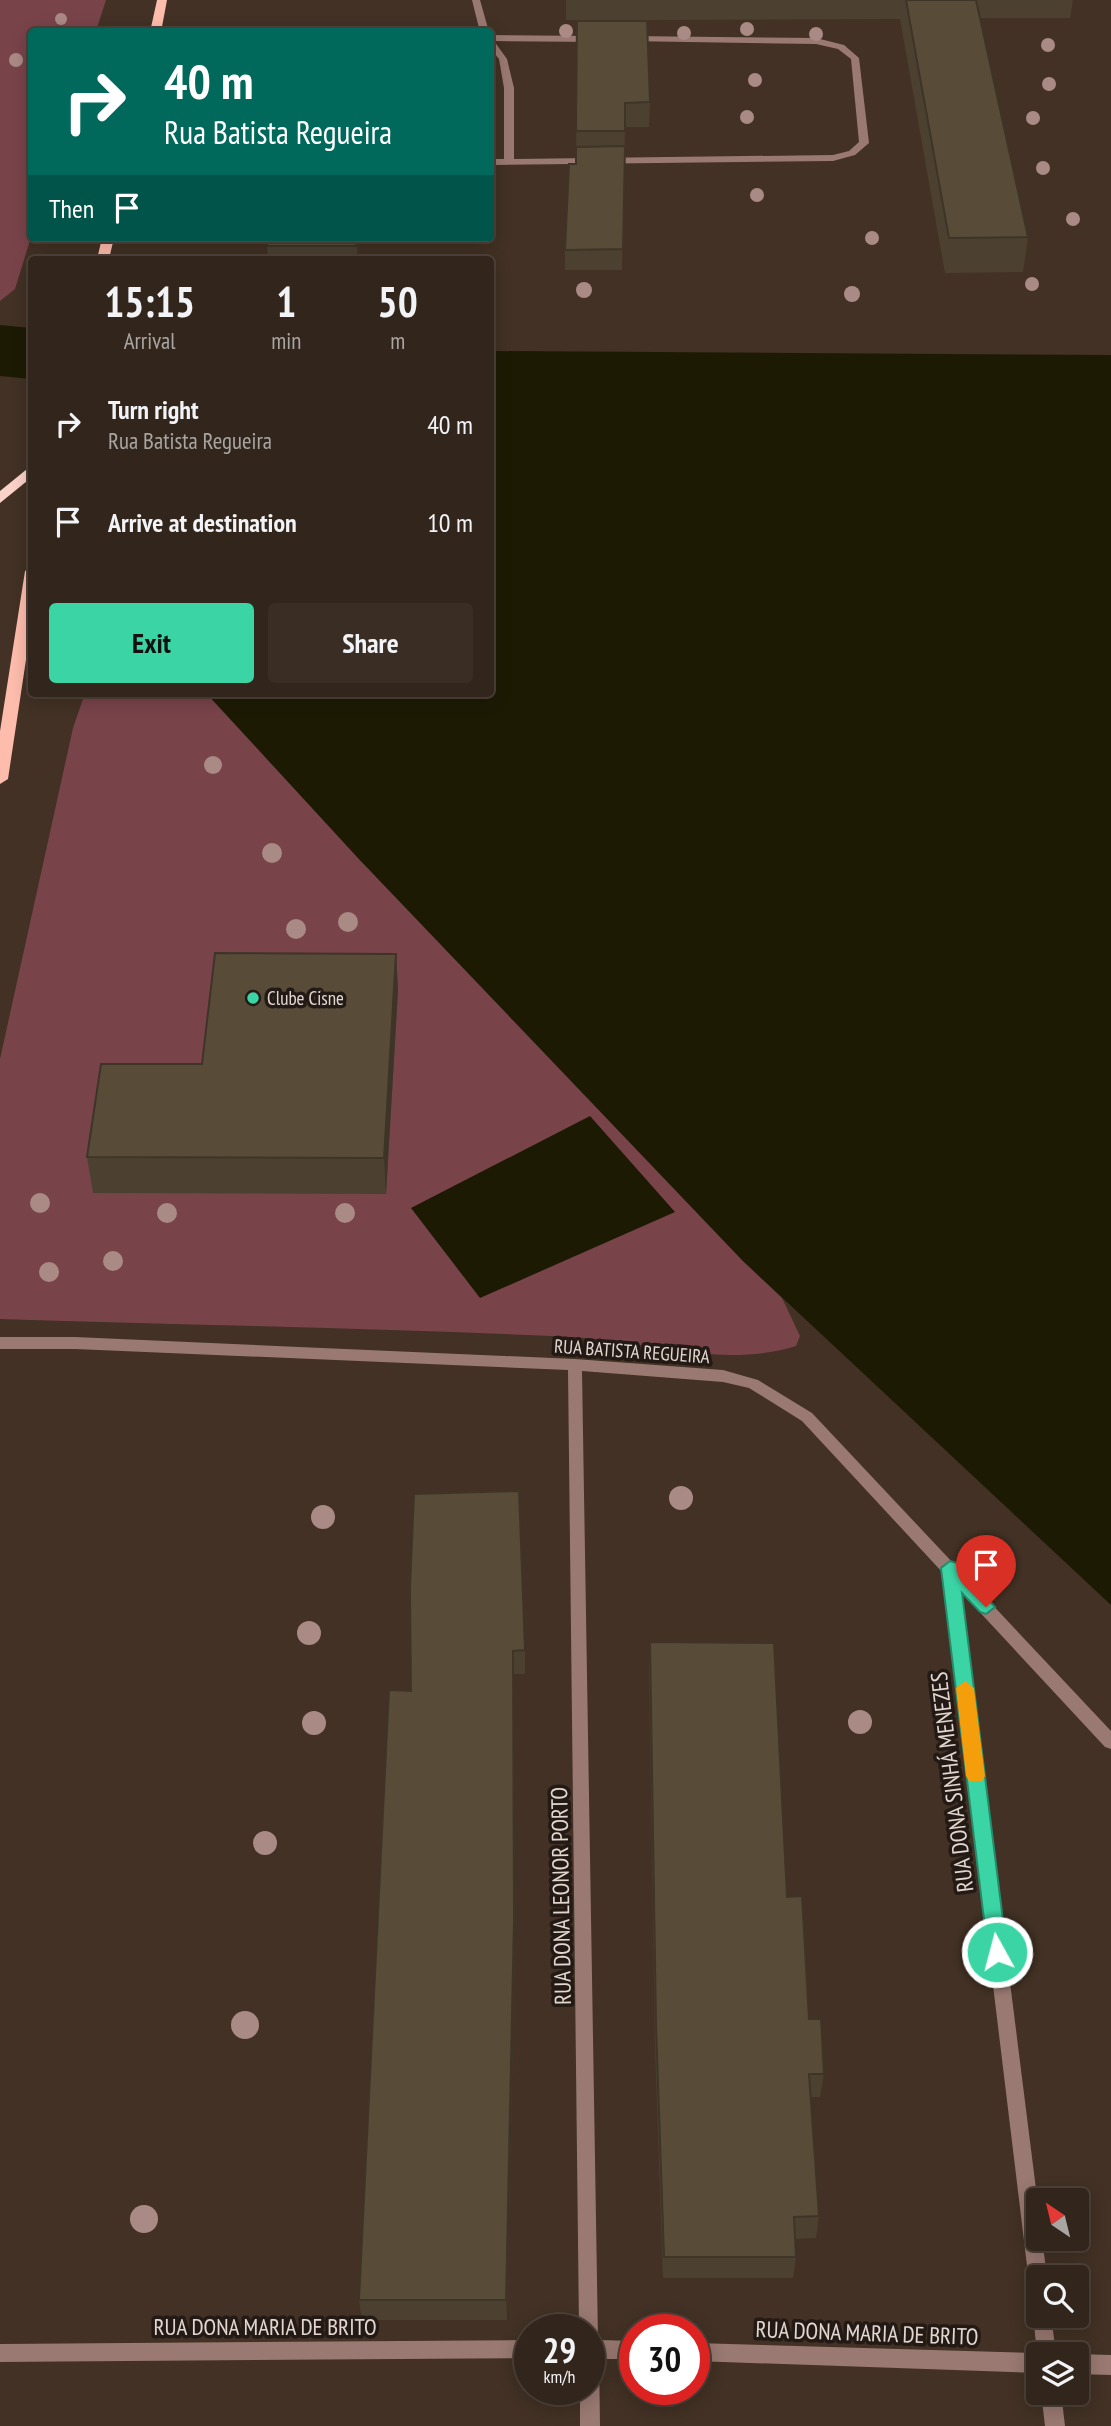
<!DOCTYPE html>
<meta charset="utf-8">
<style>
body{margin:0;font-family:"PT Sans Narrow",sans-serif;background:#3a2d24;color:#f1f3f6;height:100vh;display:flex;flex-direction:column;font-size:26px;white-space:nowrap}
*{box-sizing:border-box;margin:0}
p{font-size:23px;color:#a8a5a3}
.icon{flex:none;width:38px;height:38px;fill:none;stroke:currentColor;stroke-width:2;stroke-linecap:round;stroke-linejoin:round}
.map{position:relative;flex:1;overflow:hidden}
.side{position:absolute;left:28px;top:256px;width:466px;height:441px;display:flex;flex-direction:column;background:#32251b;border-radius:7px;box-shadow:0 4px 18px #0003,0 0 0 2px #4d423a}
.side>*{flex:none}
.top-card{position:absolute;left:28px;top:28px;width:466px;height:214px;border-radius:7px;box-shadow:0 4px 18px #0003,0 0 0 2px #4d423a;background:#00695c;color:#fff;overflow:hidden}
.needle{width:46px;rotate:325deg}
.tools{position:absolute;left:1026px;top:2188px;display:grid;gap:14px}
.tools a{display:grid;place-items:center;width:63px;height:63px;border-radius:7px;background:#32251b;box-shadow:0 4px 18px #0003,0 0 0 2px #4d423a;font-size:35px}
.speed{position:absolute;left:514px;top:2314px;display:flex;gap:14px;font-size:35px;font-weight:700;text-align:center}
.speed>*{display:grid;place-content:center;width:91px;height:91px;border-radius:50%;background:#32251b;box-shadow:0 4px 18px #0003,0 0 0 2px #4d423a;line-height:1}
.speed small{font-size:18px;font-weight:400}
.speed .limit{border:10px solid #d22;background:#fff;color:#111}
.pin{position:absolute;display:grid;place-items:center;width:60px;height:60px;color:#fff;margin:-72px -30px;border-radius:50% 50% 50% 0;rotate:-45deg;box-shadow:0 0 7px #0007}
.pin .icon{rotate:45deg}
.me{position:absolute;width:77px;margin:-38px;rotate:353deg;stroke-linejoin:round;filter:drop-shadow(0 0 5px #0008)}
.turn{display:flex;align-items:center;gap:24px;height:147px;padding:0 21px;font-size:32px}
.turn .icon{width:91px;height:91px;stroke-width:2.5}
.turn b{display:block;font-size:49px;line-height:60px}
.then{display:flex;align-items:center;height:66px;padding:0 21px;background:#0003;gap:14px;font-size:26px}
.eta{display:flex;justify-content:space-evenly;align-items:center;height:119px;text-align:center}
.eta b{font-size:42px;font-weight:700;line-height:49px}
.action{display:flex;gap:14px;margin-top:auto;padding:14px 21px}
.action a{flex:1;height:80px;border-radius:7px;background:#3bd4a4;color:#111;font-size:28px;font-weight:700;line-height:80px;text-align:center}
.action a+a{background:#3a2d24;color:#f1f3f6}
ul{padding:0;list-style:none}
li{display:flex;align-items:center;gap:21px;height:98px;padding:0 21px}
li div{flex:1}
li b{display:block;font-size:26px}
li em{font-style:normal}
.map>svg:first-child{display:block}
</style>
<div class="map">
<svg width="1111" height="2426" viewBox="0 0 1111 2426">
<rect width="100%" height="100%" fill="#423124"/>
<g fill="#79434a">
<polygon points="0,0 106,0 96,31 32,32 31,237 15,289 0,301"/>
<path d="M85,693H206L218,703L358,858L743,1261L782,1298L800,1336L796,1346C721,1369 648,1341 571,1337C381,1328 190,1325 0,1319V1059L73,728Z"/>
</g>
<g fill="#1d1a04">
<polygon points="0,325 31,328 31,379 0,376"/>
<polygon points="490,351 1111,355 1111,1605 743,1261 358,858 206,693 490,693"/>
<polygon points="590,1116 675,1212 480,1298 411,1208"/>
</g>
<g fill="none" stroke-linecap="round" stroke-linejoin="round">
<g fill="#997971" fill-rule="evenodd">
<polygon points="472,0 480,0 489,32 480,32"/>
<polygon points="490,35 595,36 599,39 595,42 494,41 507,59 514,88 514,159 833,155 849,151 859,142 851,59 838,49 816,44 626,41 626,37 629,36 816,38 844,45 859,58 869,143 855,155 833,161 490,165 490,159 504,159 504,88 499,59 490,48"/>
</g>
<g fill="#997971" fill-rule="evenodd">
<polygon points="0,1337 75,1337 575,1359 723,1370 758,1380 812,1413 1111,1731 1111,1749 1105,1747 961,1592 1038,2205 1038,2238 1042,2238 1047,2277 1038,2277 1038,2291 1031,2288 1029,2282 943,1573 802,1421 749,1388 723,1382 582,1371 598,2340 635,2341 635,2359 599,2359 600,2426 580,2426 580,2389 590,2389 590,2329 579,2329 568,1370 75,1349 0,1349"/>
<polygon points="1038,2307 1038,2315 1051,2315 1056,2354 1038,2354 1038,2373 695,2361 695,2343 1037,2353 1033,2315"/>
<polygon points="530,2340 530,2358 0,2362 0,2344"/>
<polygon points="1076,2354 1111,2355 1111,2375 1076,2374"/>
<polygon points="1041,2392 1061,2392 1065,2426 1045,2426"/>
</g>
<g fill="#fdbcac" fill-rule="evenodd">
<polygon points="157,0 167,0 161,32 150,32"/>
<polygon points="102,238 114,238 109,259 97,259"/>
<polygon points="32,567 32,620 8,779 0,784 0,731 25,571"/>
</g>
<polygon fill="#fbd2c8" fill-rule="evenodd" points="32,465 32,477 0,503 0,491"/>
</g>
<g fill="#a98a85">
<circle cx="61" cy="19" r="6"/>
<circle cx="747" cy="29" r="7"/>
<circle cx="566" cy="31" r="7"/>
<circle cx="684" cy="33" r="7"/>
<circle cx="816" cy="34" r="7"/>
<circle cx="1048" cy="45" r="7"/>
<circle cx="16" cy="60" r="7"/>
<circle cx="755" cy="80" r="7"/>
<circle cx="1049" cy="84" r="7"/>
<circle cx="747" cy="117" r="7"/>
<circle cx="1033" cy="118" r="7"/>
<circle cx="1043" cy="168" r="7"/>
<circle cx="757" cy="195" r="7"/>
<circle cx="1073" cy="219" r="7"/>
<circle cx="872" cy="238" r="7"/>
<circle cx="1032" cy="284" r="7"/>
<circle cx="584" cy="290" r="8"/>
<circle cx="852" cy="294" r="8"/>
<circle cx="213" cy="765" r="9"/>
<circle cx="272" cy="853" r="10"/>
<circle cx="348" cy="922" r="10"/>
<circle cx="296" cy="929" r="10"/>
<circle cx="40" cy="1203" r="10"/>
<circle cx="167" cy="1213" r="10"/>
<circle cx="345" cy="1213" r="10"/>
<circle cx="113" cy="1261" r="10"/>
<circle cx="49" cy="1272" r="10"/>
<circle cx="681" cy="1498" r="12"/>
<circle cx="323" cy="1517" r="12"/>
<circle cx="309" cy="1633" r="12"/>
<circle cx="860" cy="1722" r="12"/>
<circle cx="314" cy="1723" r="12"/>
<circle cx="265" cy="1843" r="12"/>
<circle cx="245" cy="2025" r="14"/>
<circle cx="144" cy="2219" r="14"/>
</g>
<g fill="#4c4131">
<polygon points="566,0 1073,0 1070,18 980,18 1028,237 1023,272 945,273 900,19 646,20 650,102 649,127 625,127 622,270 565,270 565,250 576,164 577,20 566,20"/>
<polygon points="359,238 358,259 268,259 267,246"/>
<polygon points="396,954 398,990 386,1194 93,1193 87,1157 202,1064"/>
<polygon points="410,1588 525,1650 525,1674 513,1674 515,1942 507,2320 362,2320 359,2300 411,1691"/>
<polygon points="650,1642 787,1897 809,2019 824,2074 820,2097 811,2097 819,2216 816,2238 795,2239 796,2257 793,2278 663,2278 655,2047 649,1667"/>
</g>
<g fill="#3e3528">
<polygon points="357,238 359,238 358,259 357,259"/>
<polygon points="396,954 398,990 386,1194 384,1158"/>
<polygon points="513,1651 515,1942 507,2320 506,2300"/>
</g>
<g fill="#584c39" stroke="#3e3528" stroke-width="2">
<polygon points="906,0 976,0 1028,237 949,238"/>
<polygon points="577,21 647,21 650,102 625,103 625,131 576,131"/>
<polygon points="625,146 623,249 565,250 569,164 576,164 576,147"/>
<polygon points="268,238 357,238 356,246 267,246"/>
<polygon points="215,953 396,954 384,1158 87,1157 101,1064 202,1064"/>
<polygon points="519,1491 525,1650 513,1651 514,1920 506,2300 359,2300 389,1690 411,1691 410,1588 414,1494"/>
<polygon points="650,1642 774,1643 787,1897 802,1896 809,2019 821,2019 824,2074 809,2074 819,2216 794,2217 796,2257 664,2257 656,2024"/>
</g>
<polygon fill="#3bd4a4" stroke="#268a6b" stroke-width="2" points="950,1561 957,1563 995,1607 986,1614 980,1612 962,1593 1007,1952 1004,1959 997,1961 990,1959 988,1952 941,1568"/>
<polygon fill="#f59e0b" points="965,1681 974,1688 985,1776 982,1781 969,1781 966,1776 956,1688"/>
<circle fill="#3bd4a4" stroke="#231a15" stroke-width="2.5" cx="253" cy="998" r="7"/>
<g text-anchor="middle" stroke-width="7" stroke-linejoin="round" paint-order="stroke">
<g font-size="19" fill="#e2d6cf" stroke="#231a15" text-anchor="start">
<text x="267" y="1005">Clube Cisne</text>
</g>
<g font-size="19" fill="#e2d6cf" stroke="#231a15">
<text transform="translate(632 1351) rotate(4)" y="7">RUA BATISTA REGUEIRA</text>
</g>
<g font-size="23" fill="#e2d6cf" stroke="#231a15">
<text transform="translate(952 1782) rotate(-97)" y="8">RUA DONA SINHÁ MENEZES</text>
<text transform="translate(561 1896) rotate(-91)" y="8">RUA DONA LEONOR PORTO</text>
<text x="265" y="2335">RUA DONA MARIA DE BRITO</text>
<text transform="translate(867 2333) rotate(2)" y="8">RUA DONA MARIA DE BRITO</text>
</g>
</g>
</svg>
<div class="tools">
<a><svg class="needle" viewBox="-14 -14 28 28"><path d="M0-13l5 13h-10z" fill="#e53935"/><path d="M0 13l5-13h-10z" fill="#a8a5a3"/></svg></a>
<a><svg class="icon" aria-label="search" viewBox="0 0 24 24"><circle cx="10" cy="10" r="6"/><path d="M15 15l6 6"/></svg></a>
<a><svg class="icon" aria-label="layers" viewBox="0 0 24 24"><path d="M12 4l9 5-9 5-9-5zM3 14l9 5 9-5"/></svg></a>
</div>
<div class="speed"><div>29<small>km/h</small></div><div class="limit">30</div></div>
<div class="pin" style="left:986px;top:1607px;background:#d93025"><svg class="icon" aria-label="arrive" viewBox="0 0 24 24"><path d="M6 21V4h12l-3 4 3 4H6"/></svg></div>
<svg class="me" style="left:997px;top:1952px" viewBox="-20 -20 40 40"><circle r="17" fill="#3bd4a4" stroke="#fff" stroke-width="3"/><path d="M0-11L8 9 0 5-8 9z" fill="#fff"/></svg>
<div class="top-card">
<div class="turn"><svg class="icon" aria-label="right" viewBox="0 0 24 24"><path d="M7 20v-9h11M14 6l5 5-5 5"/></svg><div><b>40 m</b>Rua Batista Regueira</div></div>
<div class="then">Then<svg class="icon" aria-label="arrive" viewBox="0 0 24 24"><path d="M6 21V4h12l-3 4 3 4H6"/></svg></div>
</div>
<section class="side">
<div class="eta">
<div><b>15:15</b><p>Arrival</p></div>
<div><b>1</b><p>min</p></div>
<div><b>50</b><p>m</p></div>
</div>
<ul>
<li><svg class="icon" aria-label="right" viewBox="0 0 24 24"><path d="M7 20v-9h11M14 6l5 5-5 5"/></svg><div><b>Turn right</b><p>Rua Batista Regueira</p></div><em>40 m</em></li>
<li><svg class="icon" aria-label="arrive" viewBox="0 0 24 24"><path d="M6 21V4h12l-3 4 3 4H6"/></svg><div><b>Arrive at destination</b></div><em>10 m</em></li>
</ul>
<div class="action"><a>Exit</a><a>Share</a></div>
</section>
</div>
